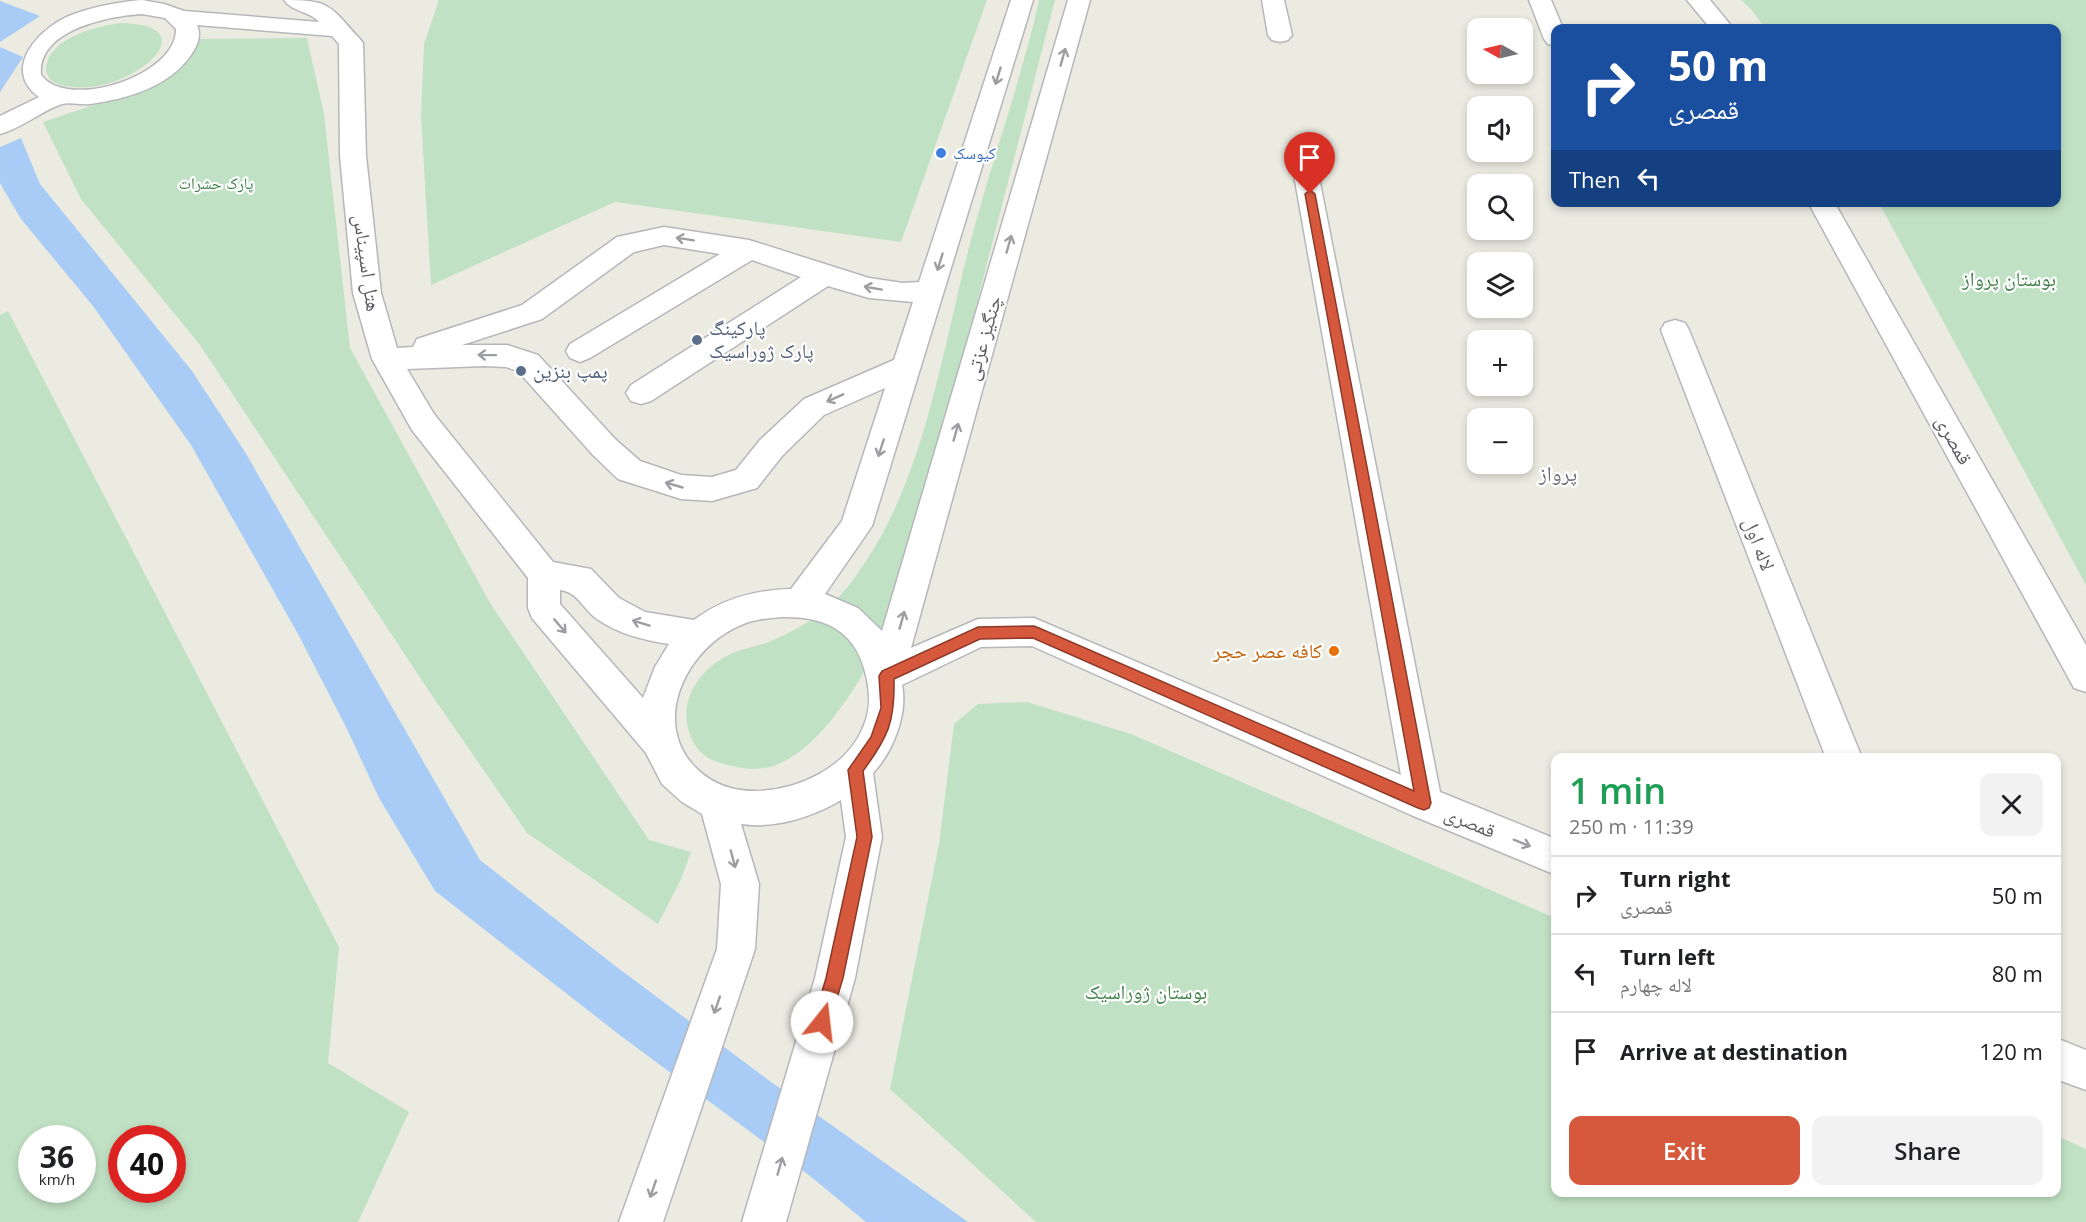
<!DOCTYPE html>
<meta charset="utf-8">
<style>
body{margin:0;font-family:"Open Sans","Noto Naskh Arabic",sans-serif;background:#f2f2f2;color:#202124;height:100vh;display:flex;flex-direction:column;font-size:22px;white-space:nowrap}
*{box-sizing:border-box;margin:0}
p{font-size:20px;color:#757577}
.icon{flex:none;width:33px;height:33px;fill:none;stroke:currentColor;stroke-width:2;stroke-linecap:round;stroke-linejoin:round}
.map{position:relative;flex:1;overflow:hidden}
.details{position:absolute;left:1551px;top:753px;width:510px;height:444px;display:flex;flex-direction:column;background:#fff;border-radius:12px;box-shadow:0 3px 9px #0003}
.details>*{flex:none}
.guide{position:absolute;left:1551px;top:24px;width:510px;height:183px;border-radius:12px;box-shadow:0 3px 9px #0003;background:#1a4fa0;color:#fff;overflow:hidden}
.needle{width:39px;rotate:278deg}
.buttons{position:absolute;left:1467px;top:18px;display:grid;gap:12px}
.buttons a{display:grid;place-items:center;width:66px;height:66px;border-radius:12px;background:#fff;box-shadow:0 3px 9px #0003;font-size:30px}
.speed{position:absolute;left:18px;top:1125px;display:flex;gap:12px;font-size:30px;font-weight:700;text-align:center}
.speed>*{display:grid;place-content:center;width:78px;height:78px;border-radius:50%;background:#fff;box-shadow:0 3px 9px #0003;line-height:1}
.speed small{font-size:15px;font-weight:400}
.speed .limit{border:9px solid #d22;background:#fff;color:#111}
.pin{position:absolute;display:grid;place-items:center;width:51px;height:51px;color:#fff;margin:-62px -26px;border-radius:50% 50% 50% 0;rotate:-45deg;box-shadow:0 0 6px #0007}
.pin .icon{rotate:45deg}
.me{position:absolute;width:66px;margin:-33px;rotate:16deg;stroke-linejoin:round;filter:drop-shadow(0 0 4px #0008)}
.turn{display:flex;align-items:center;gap:21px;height:126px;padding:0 18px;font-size:27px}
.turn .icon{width:78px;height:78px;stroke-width:2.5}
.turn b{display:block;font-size:42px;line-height:51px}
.then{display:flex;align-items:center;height:57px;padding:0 18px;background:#0003;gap:12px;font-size:22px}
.round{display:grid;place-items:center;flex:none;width:63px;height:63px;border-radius:12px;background:#f2f2f2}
.summary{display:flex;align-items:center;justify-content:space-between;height:102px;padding:0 18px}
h1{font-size:36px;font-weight:600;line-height:45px;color:#1e9e55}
.cta{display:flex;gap:12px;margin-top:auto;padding:12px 18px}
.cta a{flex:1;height:69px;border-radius:12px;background:#d7593d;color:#fff;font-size:24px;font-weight:600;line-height:69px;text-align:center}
.cta a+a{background:#f2f2f2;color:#202124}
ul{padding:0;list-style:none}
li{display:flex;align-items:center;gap:18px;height:78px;padding:0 18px;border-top:2px solid #e0e0e0}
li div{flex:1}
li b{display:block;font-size:22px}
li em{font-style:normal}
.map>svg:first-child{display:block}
</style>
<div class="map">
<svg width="2086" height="1222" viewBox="0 0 2086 1222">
<rect width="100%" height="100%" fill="#ecebe2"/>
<g fill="#c1e1c4" fill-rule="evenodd">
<polygon points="439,0 987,0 901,242 615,202 431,285 421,116 424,44"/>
<path d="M1039,0H1055L958,376L883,636C863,678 822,748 776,765C756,773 729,767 710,759C699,753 690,740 688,728C680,695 703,666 733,653C745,648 759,646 771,641C800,629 829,611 849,585C925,488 940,356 971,240C992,160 1021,81 1039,0Z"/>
<polygon points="1741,0 2086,0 2086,585 1879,203 2056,202 2056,28 1765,28 1752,10"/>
<path d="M121,23C212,25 131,94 73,87C66,86 57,85 51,80C46,75 45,69 47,63C53,37 98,26 121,23Z"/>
<polygon points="307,38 324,114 350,348 490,603 649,840 691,852 681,879 658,924 527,833 429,691 200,345 81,199 43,122 133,92 174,72 200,39"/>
<path d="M8,311L339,947L328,1063L409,1112L358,1222H0V315ZM32,1138H82V1190H32ZM172,1138V1190H122V1138Z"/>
<polygon points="1027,702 1131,734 1555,918 1556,1192 2056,1192 2057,1136 2086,1149 2086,1222 1036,1222 890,1089 939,844 954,724 978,704"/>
</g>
<g fill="#a8ccf6">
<polygon points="0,1 40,16 0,42"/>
<polygon points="0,47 23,57 0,92"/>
<polygon points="21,138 40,184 192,371 245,452 480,860 614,965 771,1082 968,1222 866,1222 810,1176 621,1036 435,891 379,798 346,727 298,634 191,445 93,306 21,219 5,192 0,183 0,147"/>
</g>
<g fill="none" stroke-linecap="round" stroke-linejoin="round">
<g stroke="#b5b7bb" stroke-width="3">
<g id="minor">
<path d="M142,0L164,4L184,11L319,22C310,11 292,12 284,0C330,0 329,5 359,38L363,43L366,156L381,293L397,348L413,347L417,339L522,305L617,237L664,227L749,240L869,278L903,283L919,282L1011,0H1033L872,526L825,594L858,608L882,631L1068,0H1090L911,648L978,619L1034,618L1401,775L1289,147L1292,141L1301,139L1310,141L1313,147L1440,792L1556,839V875L1411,815L1032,646L981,647L902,685C908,714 893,752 873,773L882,837L855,978L786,1222H742L815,978L846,837L841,800C813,817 774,829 741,824L759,884L755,949L663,1222H619L717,949L721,884L702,814L682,802L662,784L646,753L532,618L528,608V578L412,430L372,359L353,293L340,156L339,44L332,36L197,25C202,36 197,46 191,55C169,87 127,99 90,104C81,105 70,102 62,104C41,111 22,128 0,134V116L39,97C0,69 40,26 74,14C96,6 119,2 142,0ZM142,14L165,18L176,29C177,76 67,111 41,75C37,30 108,16 142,14ZM664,245L720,254L570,344L566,351L570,358L580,362L590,358L752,260L801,277L631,385L626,393L631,401L641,404L651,401L828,286L869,298L913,302L894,360L804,399L760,440L736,470L712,477L681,475L640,461L615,439L538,355L507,345H462L542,319L634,252ZM484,366L506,367L518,371L593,455L618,479L681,499L712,501L757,488L782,456L824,415L885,388L842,521L791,589C756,590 723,598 694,620L645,612L619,598L591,569L553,562L434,414L407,369ZM560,590C578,592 583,609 597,619C619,634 643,640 669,644L655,667L643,698L560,604ZM782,617C829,616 858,633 867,680C870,694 870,711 864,725C848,768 797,791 754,791C733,791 715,785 699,771C647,724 687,644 746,623C757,619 770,618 782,617Z"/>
<polygon points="1262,0 1284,0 1292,35 1288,40 1280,42 1272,40 1268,35"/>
<polygon points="1529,0 1551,0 1563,28 1556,28 1556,46 1548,44 1544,39"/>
<polygon points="1687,0 1710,0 1733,28 1710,28"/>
<polygon points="1808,202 1834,202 2086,645 2086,692 2074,688"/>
<polygon points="1675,320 1685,323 1689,330 1862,758 1826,758 1661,330 1665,323"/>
<polygon points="2056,1038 2086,1050 2086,1090 2056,1079"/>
</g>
</g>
<use href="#minor" fill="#fff" fill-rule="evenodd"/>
</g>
<defs><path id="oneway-shaft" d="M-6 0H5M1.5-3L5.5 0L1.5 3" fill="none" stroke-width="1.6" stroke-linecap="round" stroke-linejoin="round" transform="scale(1.5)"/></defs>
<g stroke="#9d9ea1">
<use href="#oneway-shaft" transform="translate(1063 57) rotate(-74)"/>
<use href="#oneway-shaft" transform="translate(998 76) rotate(107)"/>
<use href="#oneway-shaft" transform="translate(685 239) rotate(-171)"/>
<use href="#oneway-shaft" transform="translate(1009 244) rotate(-74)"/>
<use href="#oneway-shaft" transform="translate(940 262) rotate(107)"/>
<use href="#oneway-shaft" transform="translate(873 288) rotate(-170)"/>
<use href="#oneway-shaft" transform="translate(487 355) rotate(-179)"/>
<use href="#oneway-shaft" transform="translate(835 398) rotate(156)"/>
<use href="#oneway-shaft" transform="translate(956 432) rotate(-74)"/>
<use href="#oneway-shaft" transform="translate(881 448) rotate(108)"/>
<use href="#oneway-shaft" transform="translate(674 485) rotate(-164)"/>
<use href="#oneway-shaft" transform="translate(902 620) rotate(-74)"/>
<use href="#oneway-shaft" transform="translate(641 623) rotate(-163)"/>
<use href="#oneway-shaft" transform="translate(560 626) rotate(49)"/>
<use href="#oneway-shaft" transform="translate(1522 843) rotate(22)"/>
<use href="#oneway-shaft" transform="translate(733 859) rotate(75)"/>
<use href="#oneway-shaft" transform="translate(717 1005) rotate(109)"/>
<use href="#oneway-shaft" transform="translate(780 1166) rotate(-74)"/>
<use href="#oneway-shaft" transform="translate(653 1189) rotate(109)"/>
</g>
<path fill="#d7593d" stroke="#8c3a28" stroke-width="1.5" d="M1310,190L1315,194L1431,803L1429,808L1424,810L1418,808L1033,638L980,639L894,679C895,722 888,737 863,771L872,837L843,978L828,1028L822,1031L816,1028L813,1022L826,978L857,837L848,770L871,737L881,708L879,676L882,671L978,627L1034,626L1039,628L1414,791L1305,194Z"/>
<circle fill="#3f7fe0" stroke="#fff" stroke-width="2" cx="941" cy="153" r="6"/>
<g fill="#5c6f8a" stroke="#fff" stroke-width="2">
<circle cx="697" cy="340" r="6"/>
<circle cx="521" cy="371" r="6"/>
</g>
<circle fill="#e8710a" stroke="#fff" stroke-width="2" cx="1334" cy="651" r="6"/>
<g text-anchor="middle" stroke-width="4.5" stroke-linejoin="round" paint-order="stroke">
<g font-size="16" fill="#366cbe" stroke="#fff" text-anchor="start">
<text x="953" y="159">کیوسک</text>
</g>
<g font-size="16" fill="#3d7f46" stroke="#fff">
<text x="216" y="189">پارک حشرات</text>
</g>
<g font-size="20" fill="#5b5d62" stroke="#fff">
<text transform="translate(367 263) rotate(82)" y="7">هتل اسپیناس</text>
<text transform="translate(983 338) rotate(-74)" y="7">چنگیز عزتی</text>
<text transform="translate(1954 440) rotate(61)" y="7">قمصری</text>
<text transform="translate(1759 544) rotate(69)" y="7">لاله اول</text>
<text transform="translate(1470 822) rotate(22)" y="7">قمصری</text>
</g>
<g font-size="20" fill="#3d7f46" stroke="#fff">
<text x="2009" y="286">بوستان پرواز</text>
<text x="1146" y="999">بوستان ژوراسیک</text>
</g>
<g font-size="20" fill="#4e5e75" stroke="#fff" text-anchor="start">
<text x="709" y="335">پارکینگ<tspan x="709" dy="23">پارک ژوراسیک</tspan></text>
<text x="533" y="378">پمپ بنزین</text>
</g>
<g font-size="20" fill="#c56008" stroke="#fff" text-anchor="end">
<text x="1322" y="658">کافه عصر حجر</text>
</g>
<g font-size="21" fill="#6c6f73" stroke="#fff">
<text x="1558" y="481">پرواز</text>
</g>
</g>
</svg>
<div class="buttons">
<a><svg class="needle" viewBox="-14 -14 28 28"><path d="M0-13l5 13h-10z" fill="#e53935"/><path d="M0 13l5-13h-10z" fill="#757577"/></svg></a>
<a><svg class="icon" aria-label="sound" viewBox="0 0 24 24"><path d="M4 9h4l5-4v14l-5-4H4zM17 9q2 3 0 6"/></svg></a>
<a><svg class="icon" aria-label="search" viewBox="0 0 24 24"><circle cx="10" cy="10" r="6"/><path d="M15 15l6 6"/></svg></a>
<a><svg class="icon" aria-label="layers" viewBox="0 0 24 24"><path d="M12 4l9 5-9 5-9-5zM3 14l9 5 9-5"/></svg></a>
<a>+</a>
<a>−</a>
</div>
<div class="speed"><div>36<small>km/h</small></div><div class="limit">40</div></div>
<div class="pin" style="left:1310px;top:194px;background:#d93025"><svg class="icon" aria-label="arrive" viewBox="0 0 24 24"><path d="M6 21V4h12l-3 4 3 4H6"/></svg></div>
<svg class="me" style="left:822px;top:1022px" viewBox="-20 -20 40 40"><circle r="19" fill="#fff"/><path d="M0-13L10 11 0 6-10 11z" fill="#d7593d"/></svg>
<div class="guide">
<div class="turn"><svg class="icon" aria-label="right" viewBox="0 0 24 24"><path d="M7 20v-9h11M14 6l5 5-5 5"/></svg><div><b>50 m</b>قمصری</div></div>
<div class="then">Then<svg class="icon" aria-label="left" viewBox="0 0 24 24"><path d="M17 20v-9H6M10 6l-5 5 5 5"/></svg></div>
</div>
<section class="details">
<div class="summary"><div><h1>1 min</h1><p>250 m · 11:39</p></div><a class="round"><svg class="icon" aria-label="close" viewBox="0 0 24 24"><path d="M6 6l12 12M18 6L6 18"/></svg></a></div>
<ul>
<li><svg class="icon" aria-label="right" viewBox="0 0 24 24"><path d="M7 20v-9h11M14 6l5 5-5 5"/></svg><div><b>Turn right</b><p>قمصری</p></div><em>50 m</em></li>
<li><svg class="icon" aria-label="left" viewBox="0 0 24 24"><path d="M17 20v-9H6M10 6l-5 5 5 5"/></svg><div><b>Turn left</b><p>لاله چهارم</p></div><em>80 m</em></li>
<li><svg class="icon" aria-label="arrive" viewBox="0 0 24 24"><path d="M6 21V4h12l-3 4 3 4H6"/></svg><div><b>Arrive at destination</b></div><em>120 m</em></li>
</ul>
<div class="cta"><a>Exit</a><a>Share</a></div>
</section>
</div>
